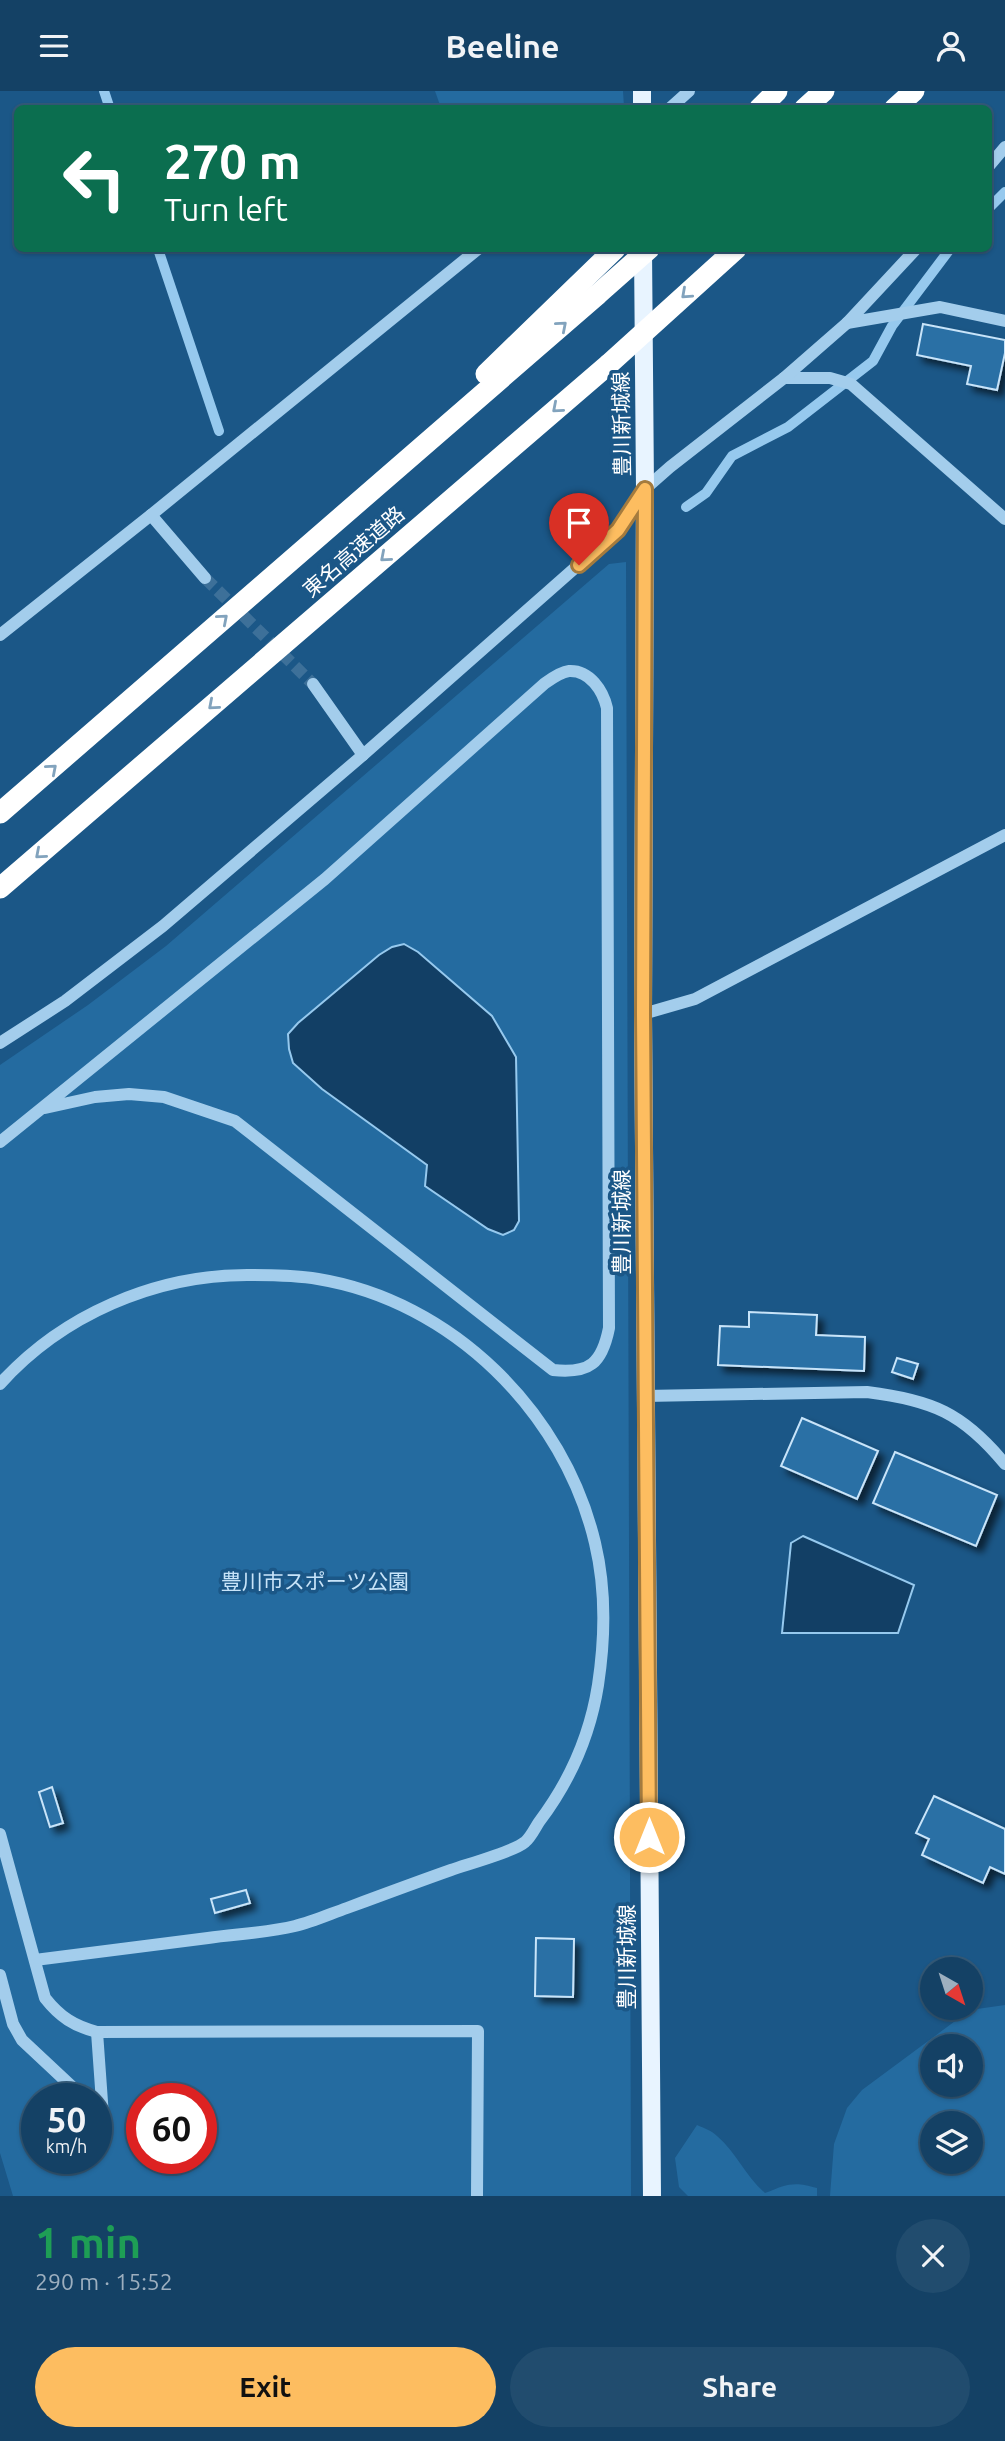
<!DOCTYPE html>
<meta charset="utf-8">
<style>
body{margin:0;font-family:Ubuntu,"Noto Sans JP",sans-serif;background:#214c6e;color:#f1f3f6;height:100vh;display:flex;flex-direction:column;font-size:26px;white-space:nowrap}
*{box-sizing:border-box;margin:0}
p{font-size:23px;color:#9dafbf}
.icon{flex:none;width:38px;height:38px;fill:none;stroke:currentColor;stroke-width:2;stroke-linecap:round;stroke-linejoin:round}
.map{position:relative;height:2105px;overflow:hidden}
.details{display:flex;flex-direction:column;background:#144165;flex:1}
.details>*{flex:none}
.banner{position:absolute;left:14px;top:14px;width:978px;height:147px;border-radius:10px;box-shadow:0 2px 5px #0004,0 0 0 2px #335a79;background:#0b6e4f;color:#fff;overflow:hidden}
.needle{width:46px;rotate:141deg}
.controls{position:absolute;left:920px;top:1866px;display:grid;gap:14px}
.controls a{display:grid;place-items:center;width:63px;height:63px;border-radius:50%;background:#144165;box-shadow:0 2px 5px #0004,0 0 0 2px #335a79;font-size:35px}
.speed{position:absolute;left:21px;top:1992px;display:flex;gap:14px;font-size:35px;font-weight:700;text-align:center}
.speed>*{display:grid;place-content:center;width:91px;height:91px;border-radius:50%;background:#144165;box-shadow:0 2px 5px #0004,0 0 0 2px #335a79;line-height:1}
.speed small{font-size:18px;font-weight:400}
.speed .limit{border:10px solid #d22;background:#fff;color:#111}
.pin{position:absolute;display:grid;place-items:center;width:60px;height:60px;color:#fff;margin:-72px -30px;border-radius:50% 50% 50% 0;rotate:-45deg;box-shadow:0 0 7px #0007}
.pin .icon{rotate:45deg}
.me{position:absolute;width:77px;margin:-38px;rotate:0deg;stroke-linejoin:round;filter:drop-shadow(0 0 5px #0008)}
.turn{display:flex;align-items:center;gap:24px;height:147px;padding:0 35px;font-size:32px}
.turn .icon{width:91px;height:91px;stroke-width:2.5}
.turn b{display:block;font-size:49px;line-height:60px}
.round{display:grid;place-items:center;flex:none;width:74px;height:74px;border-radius:37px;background:#214c6e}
.head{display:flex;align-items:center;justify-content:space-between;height:119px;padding:0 35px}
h1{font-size:42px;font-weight:700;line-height:52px;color:#1e9e55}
.action{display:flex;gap:14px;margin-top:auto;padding:14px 35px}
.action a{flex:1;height:80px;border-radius:42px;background:#fdbd60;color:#111;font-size:28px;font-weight:700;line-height:80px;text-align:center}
.action a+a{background:#214c6e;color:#f1f3f6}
header{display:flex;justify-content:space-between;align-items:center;height:91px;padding:0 35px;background:#144165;font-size:32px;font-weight:700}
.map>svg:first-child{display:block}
</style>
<header><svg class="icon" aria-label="menu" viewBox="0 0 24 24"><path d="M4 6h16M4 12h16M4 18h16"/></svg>Beeline<svg class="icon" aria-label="person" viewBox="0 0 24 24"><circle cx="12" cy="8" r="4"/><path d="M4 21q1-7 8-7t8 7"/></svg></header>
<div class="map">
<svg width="1005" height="2105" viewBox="0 0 1005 2105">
<defs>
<filter id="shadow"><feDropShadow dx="6" dy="6" stdDeviation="3.5" flood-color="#0009"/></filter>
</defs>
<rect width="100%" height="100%" fill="#1b5787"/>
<g fill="#246ba0" fill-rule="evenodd">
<polygon points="435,0 623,0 624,16 441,17"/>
<path d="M626,471L631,2105H13L0,2062V974L88,914L166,855L609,473ZM37,2007H96V2067H37ZM142,2007H201V2067H142Z"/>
<path d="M1005,1914V2105H830L834,2053L847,2017L862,1999L970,1919ZM933,1955H971V1993H933ZM933,2032H971V2070H933Z"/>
<path d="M697,2034C704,2037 712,2040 717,2045C737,2062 745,2085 765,2102C787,2093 794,2090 817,2097V2105H688L679,2096L675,2067Z"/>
</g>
<g fill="#123f65" stroke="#96c9ee" stroke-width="2">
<polygon points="404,853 418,861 492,925 516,966 519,1130 514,1139 503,1144 488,1138 425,1095 427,1074 322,998 293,972 289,958 288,943 298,932 379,864 392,856"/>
<polygon points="803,1445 914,1494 898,1542 782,1542 791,1452"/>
</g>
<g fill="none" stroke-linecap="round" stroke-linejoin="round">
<g stroke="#96c9ee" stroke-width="10">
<polyline points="104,0 110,18"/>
<polyline points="989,117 1005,101"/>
<polyline points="158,158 219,340"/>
<polyline points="686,416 706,402 732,365 788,336 873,270 892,235 950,158"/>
</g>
</g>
<g fill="#2a6fa5" stroke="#c8e4f9" stroke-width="2" filter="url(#shadow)">
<polygon points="923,233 1005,249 1005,262 997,299 967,293 971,275 917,264"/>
<polygon points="749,1221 817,1224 816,1244 865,1246 864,1280 718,1274 720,1235 749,1236"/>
<polygon points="897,1267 918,1273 913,1288 892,1281"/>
<polygon points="802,1327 878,1360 857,1408 781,1375"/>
<polygon points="895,1361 997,1404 976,1455 873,1412"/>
<polygon points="52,1696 63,1732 50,1736 39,1701"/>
<polygon points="934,1705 1005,1738 1005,1783 990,1776 983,1792 922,1764 929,1748 916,1742"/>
<polygon points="246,1799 250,1812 215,1822 211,1808"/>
<polygon points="536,1847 574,1848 573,1906 535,1905"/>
</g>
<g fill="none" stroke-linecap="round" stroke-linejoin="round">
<polyline stroke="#3d7099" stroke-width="12" stroke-dasharray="12 6" stroke-linecap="butt" points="205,487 313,593"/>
<g stroke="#a3cdec" stroke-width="12">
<polyline points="669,18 689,0"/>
<polyline points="989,75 1005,56"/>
<polyline points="847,232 940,216 1005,230"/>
<polyline points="784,287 830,287 851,293 1005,428"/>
<polyline points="151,424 205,487"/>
<polyline points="0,544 151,424 478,158"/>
<polyline points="313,593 363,664"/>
<polyline points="643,923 695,908 1005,744"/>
<polyline points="0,952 65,910 163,835 363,664 618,439 645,398 670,376 784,287 847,232 916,158"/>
<path d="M0,1051L325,788L544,593C551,588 560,581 569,580C590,579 603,600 607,617L609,1237C602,1272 590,1283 553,1279L235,1030L164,1006L129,1003L95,1006L45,1017"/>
<path d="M0,1293C62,1224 155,1184 247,1184C270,1184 295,1184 318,1188C452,1210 564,1321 595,1452C606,1498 605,1548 598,1594C590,1645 570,1690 539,1731C535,1737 531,1746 525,1751C515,1760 468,1773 451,1779C417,1791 382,1804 347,1817C330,1823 312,1831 295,1835C267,1842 236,1843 208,1847C150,1854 93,1862 35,1869"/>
<path d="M645,1305L867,1301C932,1309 963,1322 1005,1373"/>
<path d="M0,1743L45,1907C60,1926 74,1935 97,1941L478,1940L477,2105"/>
<polyline points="0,1884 13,1933 22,1949 84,2007"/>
<polyline points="96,2019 103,2025 97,1941"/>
</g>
<g stroke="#e8f4ff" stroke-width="18">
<polyline points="642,18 642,0"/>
<polyline points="643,158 645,398 643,923 652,2105"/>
</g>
<g stroke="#fff" stroke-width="21">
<polyline points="759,18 777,0"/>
<polyline points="804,18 824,0"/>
<polyline points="894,18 914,0"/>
<polyline points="486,283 615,158"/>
<polyline points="0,722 597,204"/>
<polyline points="0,797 609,273"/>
</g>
<g stroke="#fff" stroke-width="21">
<polyline points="597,204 649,158"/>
<polyline points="609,273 736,158"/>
</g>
</g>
<defs><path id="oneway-chevron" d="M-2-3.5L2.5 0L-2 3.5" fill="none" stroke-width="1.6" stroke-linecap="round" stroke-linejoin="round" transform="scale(1.75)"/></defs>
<g stroke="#82a3bd">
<use href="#oneway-chevron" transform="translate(686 203) rotate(138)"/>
<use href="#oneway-chevron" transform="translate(562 235) rotate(-41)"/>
<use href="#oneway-chevron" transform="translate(557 317) rotate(139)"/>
<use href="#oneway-chevron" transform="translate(385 466) rotate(139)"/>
<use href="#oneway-chevron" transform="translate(223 528) rotate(-41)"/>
<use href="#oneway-chevron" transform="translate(213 614) rotate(139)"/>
<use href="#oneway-chevron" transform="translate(52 678) rotate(-41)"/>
<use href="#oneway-chevron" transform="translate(40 763) rotate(139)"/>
</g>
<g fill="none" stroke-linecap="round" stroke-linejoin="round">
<g stroke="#a47b3e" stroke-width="18">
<polyline id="route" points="579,474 618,439 645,398 643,923 649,1746"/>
</g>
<use href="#route" stroke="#fdbd60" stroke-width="12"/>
</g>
<g text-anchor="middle" stroke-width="7" stroke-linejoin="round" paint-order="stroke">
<g font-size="21" fill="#fff" stroke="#1b5787">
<text transform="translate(622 333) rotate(-91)" y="7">豊川新城線</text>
<text transform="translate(354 461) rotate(-41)" y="7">東名高速道路</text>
<text transform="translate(622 1131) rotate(-90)" y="7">豊川新城線</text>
<text transform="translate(627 1866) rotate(-90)" y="7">豊川新城線</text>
</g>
<g font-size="21" fill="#c8e4f9" stroke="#1b5787">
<text x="315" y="1498">豊川市スポーツ公園</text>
</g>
</g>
</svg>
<div class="controls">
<a><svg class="needle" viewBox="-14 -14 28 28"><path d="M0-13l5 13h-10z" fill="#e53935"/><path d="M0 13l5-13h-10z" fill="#9dafbf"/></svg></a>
<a><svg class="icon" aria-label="sound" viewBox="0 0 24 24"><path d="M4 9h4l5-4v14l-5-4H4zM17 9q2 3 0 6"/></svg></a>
<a><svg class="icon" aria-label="layers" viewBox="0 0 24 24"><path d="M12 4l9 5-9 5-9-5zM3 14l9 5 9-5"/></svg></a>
</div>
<div class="speed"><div>50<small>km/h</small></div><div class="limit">60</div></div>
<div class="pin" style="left:579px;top:474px;background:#d93025"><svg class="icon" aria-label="arrive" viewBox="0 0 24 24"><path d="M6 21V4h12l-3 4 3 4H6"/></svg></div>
<svg class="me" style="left:649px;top:1746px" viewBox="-20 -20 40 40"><circle r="17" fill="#fdbd60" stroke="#fff" stroke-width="3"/><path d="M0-11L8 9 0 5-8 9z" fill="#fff"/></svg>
<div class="banner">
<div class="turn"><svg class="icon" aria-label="left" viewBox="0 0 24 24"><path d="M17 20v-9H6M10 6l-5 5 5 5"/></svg><div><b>270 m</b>Turn left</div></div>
</div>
</div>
<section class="details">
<div class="head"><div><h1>1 min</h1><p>290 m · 15:52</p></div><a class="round"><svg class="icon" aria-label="close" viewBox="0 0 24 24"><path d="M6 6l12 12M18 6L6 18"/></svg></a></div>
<div class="action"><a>Exit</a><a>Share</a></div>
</section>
